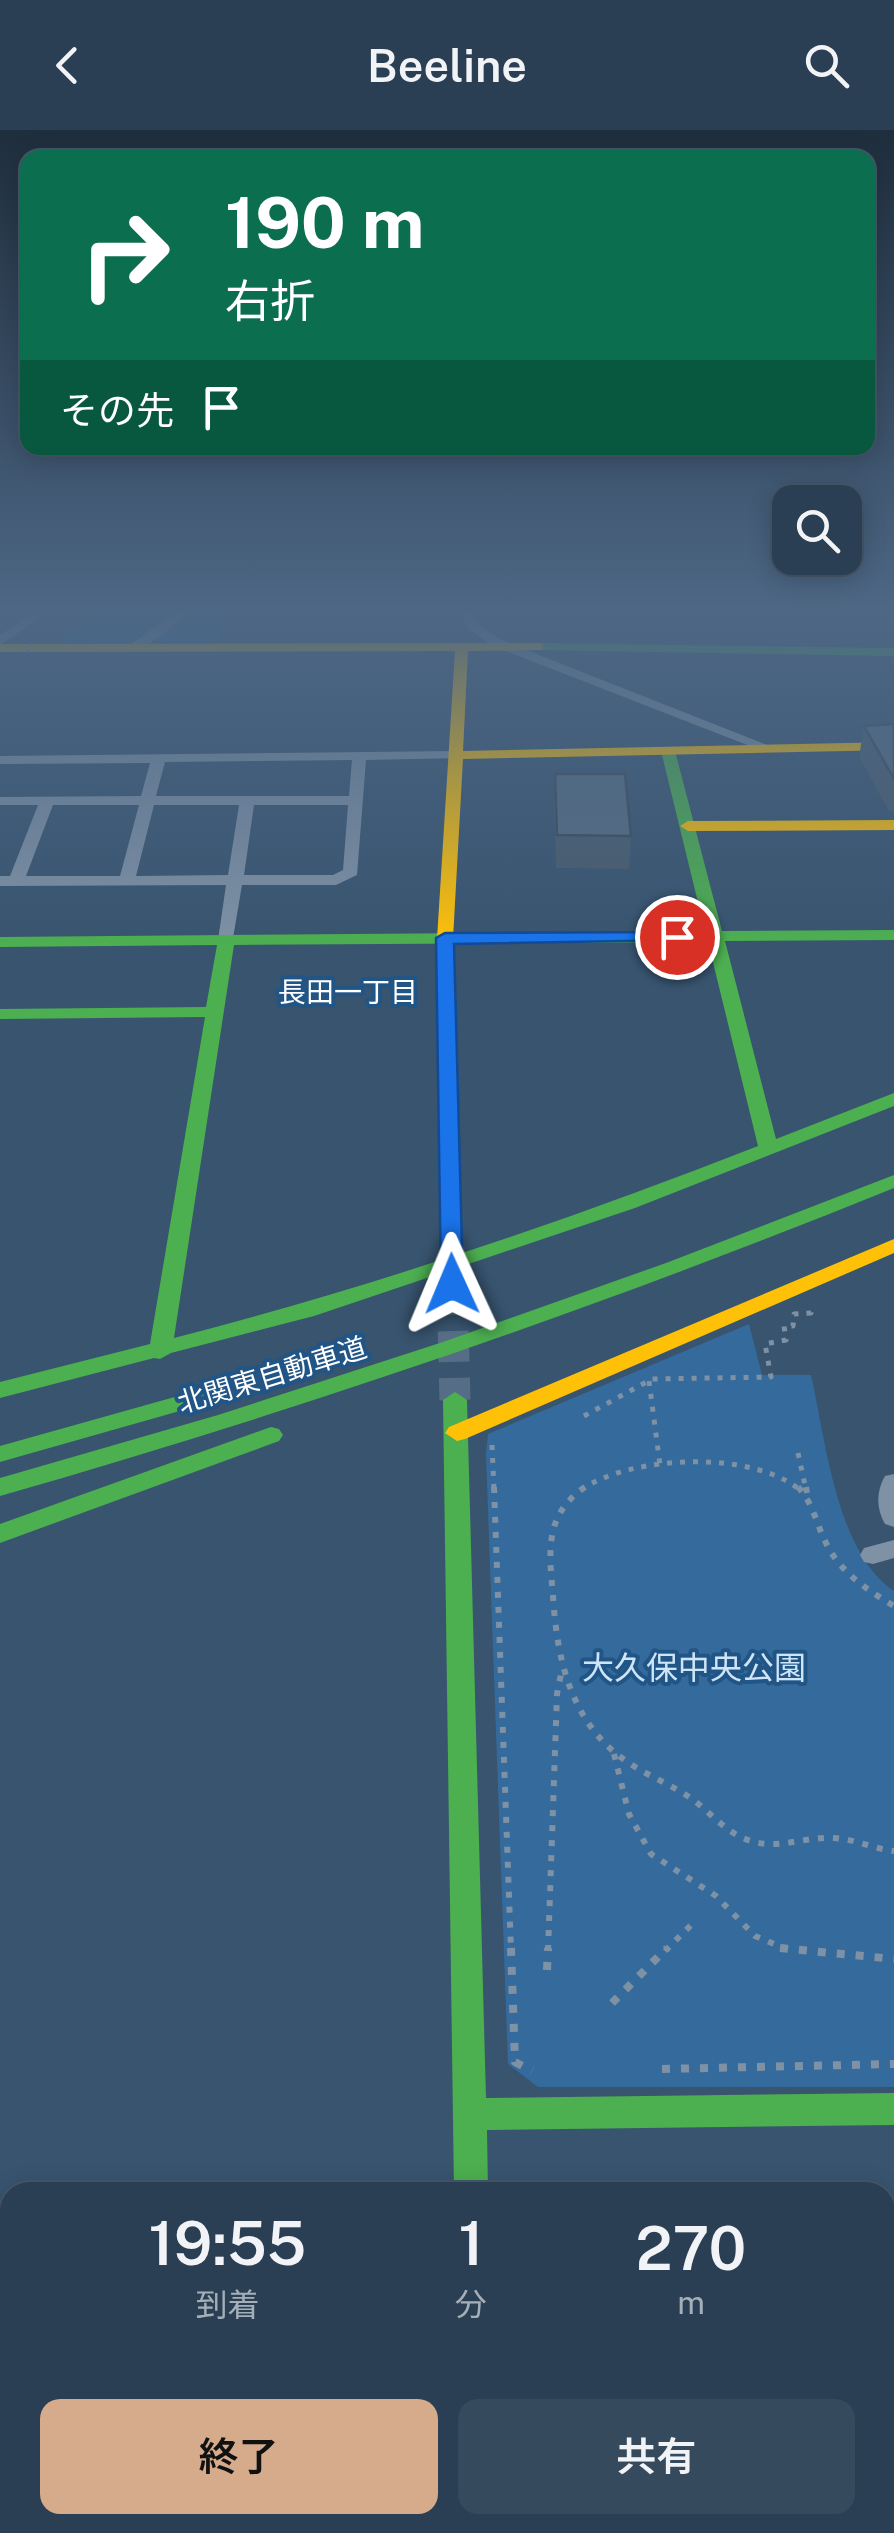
<!DOCTYPE html>
<html lang="ja">
<meta charset="utf-8">
<style>
body{margin:0;font-family:"Public Sans","Noto Sans JP",sans-serif;background:#364a5d;color:#f1f3f6;height:100vh;display:flex;flex-direction:column;font-size:38px;white-space:nowrap}
*{box-sizing:border-box;margin:0}
p{font-size:32px;color:#a5afb8}
.icon{flex:none;width:55px;height:55px;fill:none;stroke:currentColor;stroke-width:2;stroke-linecap:round;stroke-linejoin:round}
.map{position:relative;flex:1;overflow:hidden}
.sheet{position:absolute;left:0px;top:2052px;width:895px;height:352px;display:flex;flex-direction:column;background:#2a3f53;border-radius:30px 30px 0 0;box-shadow:0 5px 25px #0003,0 0 0 2px #46586a}
.sheet>*{flex:none}
.hud{position:absolute;left:20px;top:20px;width:855px;height:305px;border-radius:20px;box-shadow:0 5px 25px #0003,0 0 0 2px #46586a;background:#0b6e4f;color:#fff;overflow:hidden}
.buttons{position:absolute;left:772px;top:355px;display:grid;gap:20px}
.buttons a{display:grid;place-items:center;width:90px;height:90px;border-radius:20px;background:#2a3f53;box-shadow:0 5px 25px #0003,0 0 0 2px #46586a;font-size:50px}
.pin{position:absolute;display:grid;place-items:center;width:85px;height:85px;color:#fff;margin:-42px;border:5px solid #fff;border-radius:50%;box-shadow:0 2px 10px #0007}
.me{position:absolute;width:110px;margin:-55px;rotate:359deg;stroke-linejoin:round;filter:drop-shadow(0 0 8px #0008)}
.turn{display:flex;align-items:center;gap:35px;height:210px;padding:0 40px;font-size:45px}
.turn .icon{width:130px;height:130px;stroke-width:2.5}
.turn b{display:block;font-size:70px;line-height:85px}
.then{display:flex;align-items:center;height:95px;padding:0 40px;background:#0003;gap:20px;font-size:38px}
.eta{display:flex;justify-content:space-evenly;align-items:center;height:170px;text-align:center}
.eta b{font-size:60px;font-weight:600;line-height:70px}
.primary-button{display:flex;gap:20px;margin-top:auto;padding:20px 40px}
.primary-button a{flex:1;height:115px;border-radius:20px;background:#d6ab8b;color:#111;font-size:40px;font-weight:600;line-height:115px;text-align:center}
.primary-button a+a{background:#364a5d;color:#f1f3f6}
header{display:flex;justify-content:space-between;align-items:center;height:130px;padding:0 40px;background:#2a3f53;font-size:45px;font-weight:600}
.map>svg:first-child{display:block}
</style>
<header><svg class="icon" aria-label="back" viewBox="0 0 24 24"><path d="M15 5l-7 7 7 7"/></svg>Beeline<svg class="icon" aria-label="search" viewBox="0 0 24 24"><circle cx="10" cy="10" r="6"/><path d="M15 15l6 6"/></svg></header>
<div class="map">
<svg width="894" height="2403" viewBox="0 0 894 2403">
<rect width="100%" height="100%" fill="#38546f"/>
<g fill="#356b9c">
<polygon points="88,478 238,478 225,489 218,511 61,511"/>
<path d="M749,1194L762,1245H811C826,1311 836,1422 894,1461V1957H538L508,1934L486,1324L488,1304Z"/>
</g>
<g fill="none" stroke-linecap="round" stroke-linejoin="round">
<polyline stroke="#566e85" stroke-width="31" stroke-dasharray="31 16" stroke-linecap="butt" points="452,1154 455,1270"/>
<g stroke="#7e91a5" stroke-width="5" stroke-dasharray="5 8" stroke-linecap="butt">
<polyline points="649,1251 660,1335"/>
<polyline points="584,1286 652,1249 771,1247 765,1214 786,1210 784,1196 793,1196 794,1184 811,1183 809,1175"/>
<polyline points="492,1315 494,1360"/>
<polyline points="798,1323 806,1360"/>
<path d="M581,1360C631,1325 752,1320 800,1360"/>
</g>
<g stroke="#7e91a5" stroke-width="6" stroke-dasharray="6 9" stroke-linecap="butt">
<polyline points="494,1357 511,1821"/>
<path d="M585,1357C544,1385 549,1421 553,1466C557,1530 571,1595 629,1633C648,1646 670,1654 689,1667C710,1681 726,1704 751,1711C778,1720 806,1706 834,1708C855,1709 874,1719 894,1721"/>
<path d="M798,1357C813,1373 816,1393 826,1413C840,1442 867,1460 894,1476"/>
<polyline points="806,1357 807,1363"/>
<polyline points="614,1624 629,1684 651,1724 716,1766 755,1806 791,1821"/>
<polyline points="548,1821 557,1564 561,1544"/>
<polyline points="665,1821 693,1793"/>
</g>
<g stroke="#7e91a5" stroke-width="8" stroke-dasharray="8 11" stroke-linecap="butt">
<polyline points="511,1818 515,1932 532,1941"/>
<polyline points="780,1818 894,1829"/>
<polyline points="547,1840 548,1818"/>
<polyline points="612,1873 667,1818"/>
<polyline points="662,1939 894,1934"/>
</g>
<g fill="#7e91a5" fill-rule="evenodd">
<polygon points="41,478 55,478 0,515 0,505"/>
<polygon points="183,478 197,478 141,520 131,520 131,514"/>
<polygon points="456,478 468,478 479,495 501,510 777,619 765,622 493,516 470,500"/>
<path d="M456,621L463,625L461,628L366,630L357,745L336,755H242L232,814H220L218,810L226,755L0,756V746H10L38,675H0V667L141,666L150,633L0,634V626ZM352,630L349,666H156L165,632ZM53,675H139L120,746H26ZM154,675H239L228,745L136,746ZM254,675H348L343,740L333,745H244Z"/>
<path d="M894,1344V1397L885,1394C876,1379 876,1361 885,1346Z"/>
<polygon points="894,1410 894,1428 873,1434 864,1432 860,1425 864,1418"/>
</g>
<g fill="#4caf50" fill-rule="evenodd">
<polygon points="538,513 894,518 894,526 533,520 533,514"/>
<path d="M668,617L675,621L722,801L894,800V810L725,811L776,1009L894,963V976L635,1078L314,1186L171,1223L160,1229L154,1228L0,1268V1252L150,1214L205,887L0,889V879L206,877L217,815L0,817V807L705,801L661,621ZM708,812L758,1016C567,1091 372,1157 174,1208L234,815Z"/>
<path d="M894,1045V1058C601,1177 304,1279 0,1366V1348L218,1285L443,1212L666,1133Z"/>
<polygon points="221,1254 229,1257 233,1262 229,1267 0,1332 0,1316"/>
<polygon points="455,1262 467,1270 486,1968 894,1963 894,1995 487,2000 488,2062 454,2062 443,1270"/>
<polygon points="271,1297 279,1299 283,1305 279,1311 0,1413 0,1394"/>
</g>
<g fill="#ffc107" fill-rule="evenodd">
<polygon points="538,513 543,514 543,520 468,521 463,621 894,612 894,620 463,629 453,809 463,1151 452,1158 441,1151 437,809 455,521 0,522 0,514"/>
<polygon points="894,690 894,700 688,701 680,696 688,691"/>
<polygon points="894,1109 894,1123 465,1309 457,1311 445,1303 449,1297"/>
<rect x="460" y="2395" width="40" height="8"/>
</g>
<polyline stroke="#7e91a5" stroke-width="2.5" stroke-dasharray="2.5 5" stroke-linecap="butt" points="27,522 33,511"/>
</g>
<g fill="#485c6e">
<polygon points="894,594 894,681 889,681 859,627 864,596"/>
<polygon points="555,644 631,706 629,739 556,738 554,675"/>
</g>
<g fill="#546b80" stroke="#3b4b5a" stroke-width="2.5">
<polygon points="894,594 894,649 864,596"/>
<polygon points="555,644 625,644 631,706 557,705"/>
</g>
<linearGradient id="sky" x2="0" y2="1"><stop stop-color="#1f2e3d"/><stop offset="0.59" stop-color="#4d6785"/><stop offset="1" stop-color="#4d6785" stop-opacity="0"/></linearGradient>
<rect width="894" height="815" fill="url(#sky)"/>
<polygon fill="#1a73e8" stroke="#114b97" stroke-width="2.5" points="677,802 686,807 683,810 454,814 463,1154 452,1161 444,1159 441,1154 436,808 445,803"/>
<g text-anchor="middle" stroke-width="8" stroke-linejoin="round" paint-order="stroke">
<g font-size="28" fill="#fff" stroke="#215586">
<text x="348" y="872">長田一丁目</text>
</g>
<g font-size="28" fill="#fff" stroke="#215586">
<text transform="translate(272 1245) rotate(-17)" y="10">北関東自動車道</text>
</g>
<g font-size="32" fill="#cee4f7" stroke="#215586">
<text x="694" y="1549">大久保中央公園</text>
</g>
</g>
</svg>
<div class="buttons">
<a><svg class="icon" aria-label="search" viewBox="0 0 24 24"><circle cx="10" cy="10" r="6"/><path d="M15 15l6 6"/></svg></a>
</div>
<div class="pin" style="left:677px;top:807px;background:#d93025"><svg class="icon" aria-label="arrive" viewBox="0 0 24 24"><path d="M6 21V4h12l-3 4 3 4H6"/></svg></div>
<svg class="me" style="left:452px;top:1154px" viewBox="-20 -20 40 40"><path d="M0-17L14 15 0 8-14 15z" fill="#1a73e8" stroke="#fff" stroke-width="4"/></svg>
<div class="hud">
<div class="turn"><svg class="icon" aria-label="right" viewBox="0 0 24 24"><path d="M7 20v-9h11M14 6l5 5-5 5"/></svg><div><b>190 m</b>右折</div></div>
<div class="then">その先<svg class="icon" aria-label="arrive" viewBox="0 0 24 24"><path d="M6 21V4h12l-3 4 3 4H6"/></svg></div>
</div>
<section class="sheet">
<div class="eta">
<div><b>19:55</b><p>到着</p></div>
<div><b>1</b><p>分</p></div>
<div><b>270</b><p>m</p></div>
</div>
<div class="primary-button"><a>終了</a><a>共有</a></div>
</section>
</div>
